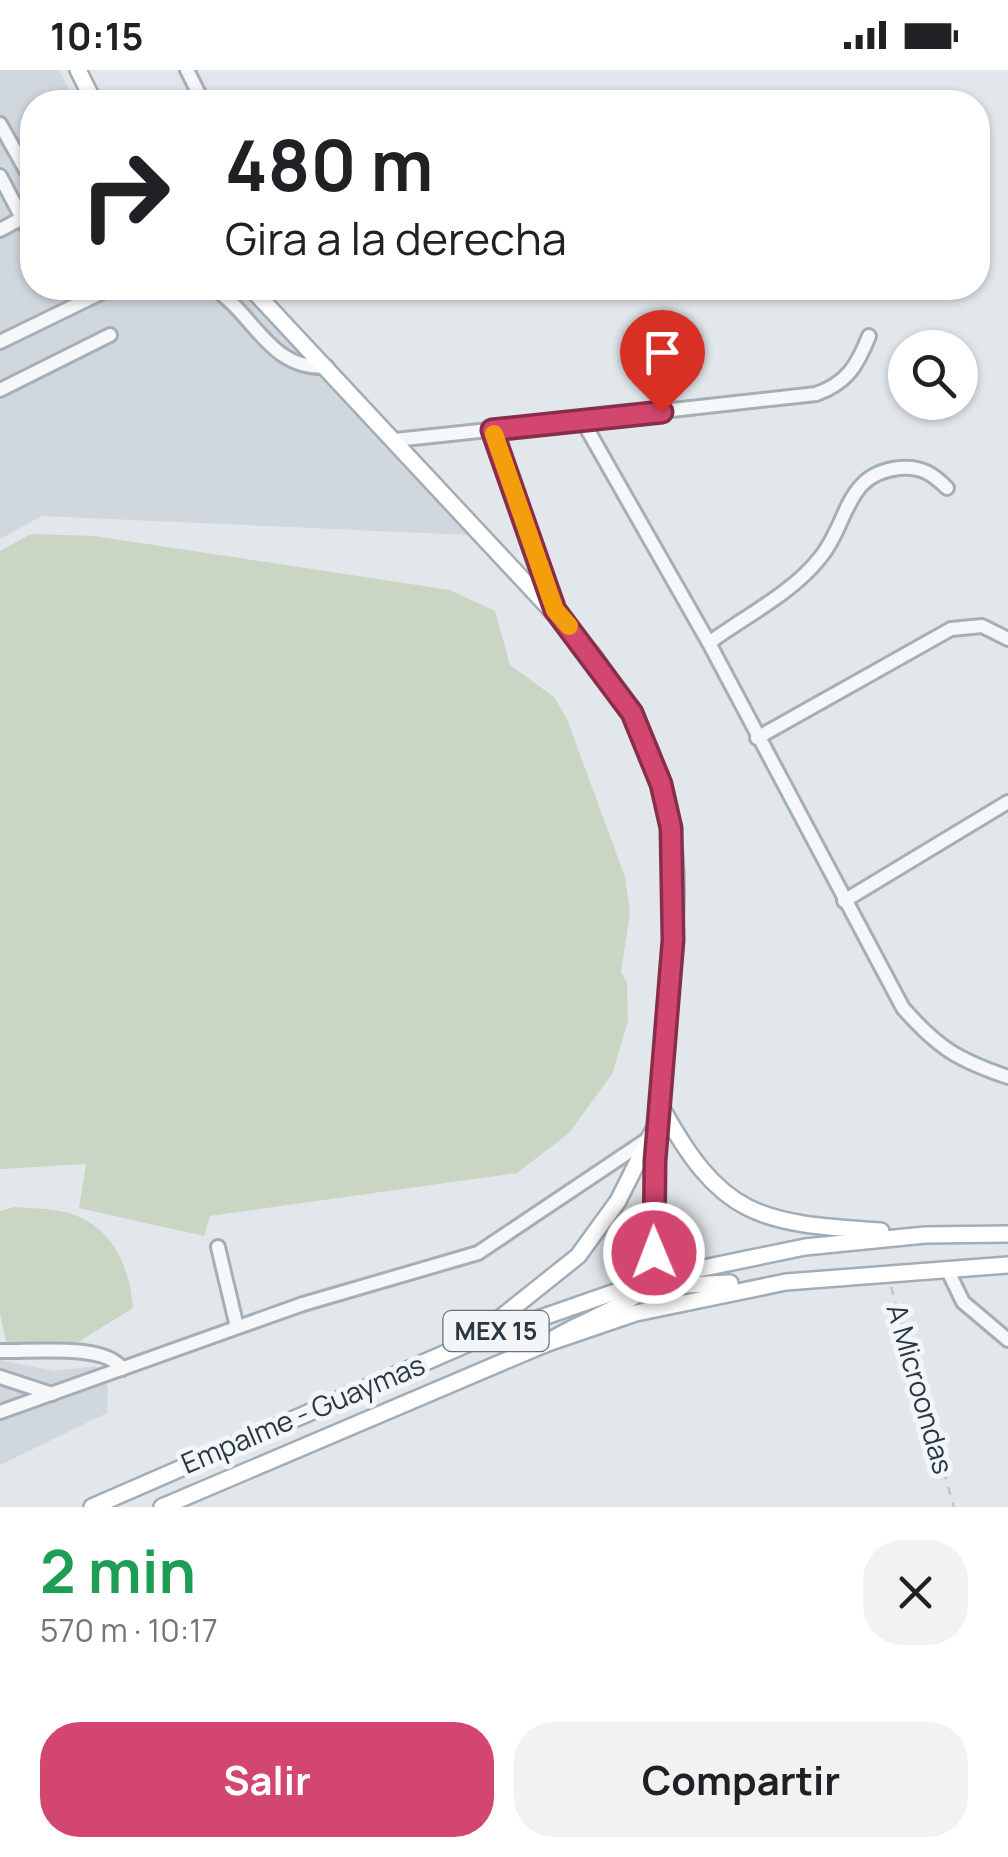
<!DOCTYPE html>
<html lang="es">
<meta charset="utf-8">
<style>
body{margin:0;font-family:Manrope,sans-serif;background:#f2f2f2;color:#202124;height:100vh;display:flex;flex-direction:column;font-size:38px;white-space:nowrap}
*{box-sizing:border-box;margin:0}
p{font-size:32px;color:#757577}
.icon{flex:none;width:55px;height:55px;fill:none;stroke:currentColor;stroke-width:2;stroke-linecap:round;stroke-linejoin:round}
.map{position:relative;height:1437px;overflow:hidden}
.side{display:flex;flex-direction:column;background:#fff;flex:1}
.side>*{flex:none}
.top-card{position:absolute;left:20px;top:20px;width:970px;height:210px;border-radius:40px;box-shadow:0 2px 8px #0004;background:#fff;color:#202124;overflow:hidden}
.buttons{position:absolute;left:888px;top:260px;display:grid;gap:20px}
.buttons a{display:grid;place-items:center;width:90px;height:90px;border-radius:50%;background:#fff;box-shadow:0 2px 8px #0004;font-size:50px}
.pin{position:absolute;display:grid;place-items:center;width:85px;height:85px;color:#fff;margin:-102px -42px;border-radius:50% 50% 50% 0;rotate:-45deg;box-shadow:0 0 10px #0007}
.pin .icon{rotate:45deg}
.me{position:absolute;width:110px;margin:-55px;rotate:359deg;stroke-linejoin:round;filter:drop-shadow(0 0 8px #0008)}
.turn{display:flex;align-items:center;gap:35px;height:210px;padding:0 40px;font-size:45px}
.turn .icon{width:130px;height:130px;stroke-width:2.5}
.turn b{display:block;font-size:70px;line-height:85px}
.round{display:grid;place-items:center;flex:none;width:105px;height:105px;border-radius:40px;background:#f2f2f2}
.headline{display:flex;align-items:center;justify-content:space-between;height:170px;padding:0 40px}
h1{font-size:60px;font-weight:700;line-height:75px;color:#1e9e55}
.primary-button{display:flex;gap:20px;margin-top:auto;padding:20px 40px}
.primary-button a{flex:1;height:115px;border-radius:40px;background:#d24670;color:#fff;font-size:40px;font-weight:700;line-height:115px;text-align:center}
.primary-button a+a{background:#f2f2f2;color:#202124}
.status{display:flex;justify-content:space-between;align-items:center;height:70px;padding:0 50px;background:#fff;direction:ltr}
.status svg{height:28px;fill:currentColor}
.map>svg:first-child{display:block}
</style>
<div class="status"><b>10:15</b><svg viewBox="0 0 49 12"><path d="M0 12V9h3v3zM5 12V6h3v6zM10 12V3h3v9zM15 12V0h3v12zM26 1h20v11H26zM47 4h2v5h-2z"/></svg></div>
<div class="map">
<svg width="1008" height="1437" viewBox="0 0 1008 1437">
<rect width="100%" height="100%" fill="#e2e7eb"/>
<g fill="#d0d7dd">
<polygon points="0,0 59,0 76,32 32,32 32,218 243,218 469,465 42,446 0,469"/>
<polygon points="0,1290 54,1301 96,1296 108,1317 107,1343 0,1395"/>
</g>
<g fill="#cad5c3">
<polygon points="31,464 94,466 450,520 495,541 510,595 554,627 567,649 625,807 630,842 621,902 627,913 628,951 612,1004 569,1063 517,1103 210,1146 204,1166 79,1138 86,1094 0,1099 0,481"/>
<path d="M15,1137C33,1139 56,1138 72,1144C114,1159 130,1198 133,1238L70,1277L6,1272L0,1243V1141Z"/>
</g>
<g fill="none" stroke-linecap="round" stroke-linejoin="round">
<g stroke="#a7afb6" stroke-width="18">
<g id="minor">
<polyline points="187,0 203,32"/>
<polyline points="0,54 32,111"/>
<polyline points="0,106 32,167"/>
<polyline points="0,160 22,148"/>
<path d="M214,218C256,247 270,300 327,297"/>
<polyline points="0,272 111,218"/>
<polyline points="0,320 110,265"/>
<path d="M582,350L816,324C847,313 857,296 869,266"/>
<polyline points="492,360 555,540"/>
<path d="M395,370L582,350L709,573L903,938C938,978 958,990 1008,1007"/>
<path d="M709,573C744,547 792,523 819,489C849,454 844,403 900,398C921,396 933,404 947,418"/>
<polyline points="757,668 951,559 982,556 1008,569"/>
<polyline points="844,831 1008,732"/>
<polyline points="218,1177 237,1257"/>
<polyline points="947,1199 963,1232 1008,1270"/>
<path d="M0,1281C31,1282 106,1273 122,1299"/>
<polyline points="0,1307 52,1324"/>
<polyline points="0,1342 303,1234 478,1183 648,1069"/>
</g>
</g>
<g stroke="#a1adb7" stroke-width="20">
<g id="major">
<polyline points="78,0 94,32"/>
<path d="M251,218L592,584C631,637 659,692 671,757C682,819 672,886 666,948C658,1035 651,1121 655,1208C628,1240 579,1250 545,1274"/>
<path d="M659,1033C721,1148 758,1153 881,1161"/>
<polyline points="659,1209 687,1215 730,1213"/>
<polyline points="484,1261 578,1186 618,1131 653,1061"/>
<polyline points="92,1437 469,1273 655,1208 805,1177 925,1165 1008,1164"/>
<polyline points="162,1437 545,1274 636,1243 786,1212 1008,1195"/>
</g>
</g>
<polyline stroke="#c0c5ca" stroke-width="2.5" stroke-dasharray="8 8" stroke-linecap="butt" points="891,1217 954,1437"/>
<use href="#minor" stroke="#f5f7f9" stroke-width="12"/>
<use href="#major" stroke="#fff" stroke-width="15"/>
</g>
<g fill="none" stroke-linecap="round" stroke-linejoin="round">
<g stroke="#882e49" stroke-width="25">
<polyline id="route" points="654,1183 655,1091 673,870 671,758 661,714 632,643 555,540 492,360 662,342"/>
</g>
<use href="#route" stroke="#d24670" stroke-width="18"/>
<polyline stroke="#f59e0b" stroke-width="18" points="494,364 555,540 569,556"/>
</g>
<g text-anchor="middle" stroke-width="10" stroke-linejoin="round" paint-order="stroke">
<rect fill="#f2f6f8" stroke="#66707a" stroke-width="2.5" x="443.5" y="1241" width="105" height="40" rx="8"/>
<g font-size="25" font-weight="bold" fill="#2a3744">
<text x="496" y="1270">MEX 15</text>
</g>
<g font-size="28" fill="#2a3744" stroke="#f2f6f8">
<text transform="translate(920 1319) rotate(74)" y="10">A Microondas</text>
<text transform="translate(303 1344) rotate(-23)" y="10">Empalme - Guaymas</text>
</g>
</g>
</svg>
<div class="buttons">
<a><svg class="icon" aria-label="search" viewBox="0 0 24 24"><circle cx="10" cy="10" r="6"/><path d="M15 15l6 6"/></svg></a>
</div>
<div class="pin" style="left:662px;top:342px;background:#d93025"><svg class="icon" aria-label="arrive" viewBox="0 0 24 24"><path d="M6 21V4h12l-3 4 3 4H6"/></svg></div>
<svg class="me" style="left:654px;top:1183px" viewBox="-20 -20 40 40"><circle r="17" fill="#d24670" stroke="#fff" stroke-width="3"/><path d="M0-11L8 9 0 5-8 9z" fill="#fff"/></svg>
<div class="top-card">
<div class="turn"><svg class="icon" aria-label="right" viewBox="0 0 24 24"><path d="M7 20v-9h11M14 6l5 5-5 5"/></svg><div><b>480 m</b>Gira a la derecha</div></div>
</div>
</div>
<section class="side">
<div class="headline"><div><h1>2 min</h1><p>570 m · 10:17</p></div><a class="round"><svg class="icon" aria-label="close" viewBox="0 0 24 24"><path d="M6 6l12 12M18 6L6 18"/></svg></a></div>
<div class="primary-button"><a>Salir</a><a>Compartir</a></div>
</section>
